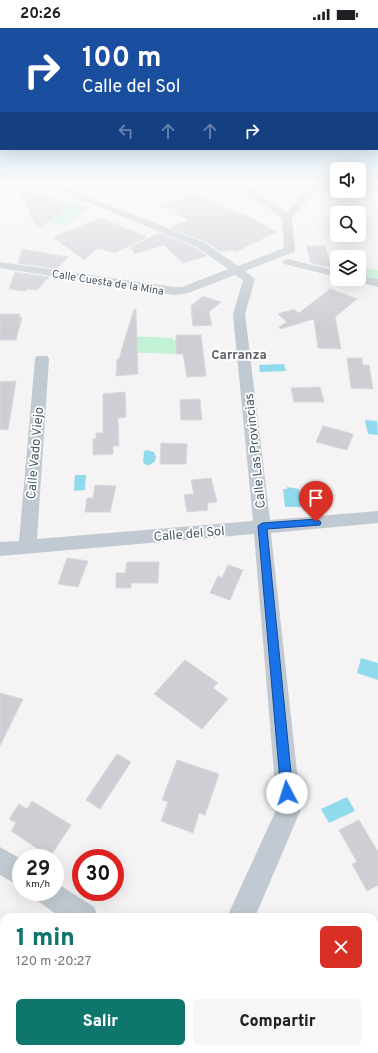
<!DOCTYPE html>
<html lang="es">
<meta charset="utf-8">
<style>
body{margin:0;font-family:Overpass,sans-serif;background:#f6f6f6;color:#202124;height:100vh;display:flex;flex-direction:column;font-size:15px;white-space:nowrap}
*{box-sizing:border-box;margin:0}
p{font-size:13px;color:#757577}
.icon{flex:none;width:22px;height:22px;fill:none;stroke:currentColor;stroke-width:2;stroke-linecap:round;stroke-linejoin:round}
.map{position:relative;flex:1;overflow:hidden}
.sheet{position:absolute;left:0px;top:885px;width:378px;height:140px;display:flex;flex-direction:column;background:#fff;border-radius:12px 12px 0 0;box-shadow:0 4px 16px #0002}
.sheet>*{flex:none}
.hud{position:absolute;left:0px;top:0px;width:378px;height:122px;box-shadow:0 4px 16px #0002;background:#1a4fa0;color:#fff;overflow:hidden}
.tools{position:absolute;left:330px;top:134px;display:grid;gap:8px}
.tools a{display:grid;place-items:center;width:36px;height:36px;border-radius:6px;background:#fff;box-shadow:0 4px 16px #0002;font-size:20px}
.speed{position:absolute;left:12px;top:821px;display:flex;gap:8px;font-size:20px;font-weight:700;text-align:center}
.speed>*{display:grid;place-content:center;width:52px;height:52px;border-radius:50%;background:#fff;box-shadow:0 4px 16px #0002;line-height:1}
.speed small{font-size:10px;font-weight:400}
.speed .limit{border:6px solid #d22;background:#fff;color:#111}
.pin{position:absolute;display:grid;place-items:center;width:34px;height:34px;color:#fff;margin:-41px -17px;border-radius:50% 50% 50% 0;rotate:-45deg;box-shadow:0 0 4px #0007}
.pin .icon{rotate:45deg}
.me{position:absolute;width:44px;margin:-22px;rotate:355deg;stroke-linejoin:round;filter:drop-shadow(0 0 3px #0008)}
.turn{display:flex;align-items:center;gap:14px;height:84px;padding:0 16px;font-size:18px}
.turn .icon{width:52px;height:52px;stroke-width:2.5}
.turn b{display:block;font-size:28px;line-height:34px}
.lanes{display:flex;align-items:center;height:38px;padding:0 16px;background:#0003;justify-content:center;gap:20px;direction:ltr}
.lanes .off{opacity:.35}
.round{display:grid;place-items:center;flex:none;width:42px;height:42px;border-radius:6px;background:#f6f6f6}
.headline{display:flex;align-items:center;justify-content:space-between;height:68px;padding:0 16px}
h1{font-size:24px;font-weight:800;line-height:30px;color:#0f766e}
.cta{display:flex;gap:8px;margin-top:auto;padding:8px 16px}
.cta a{flex:1;height:46px;border-radius:6px;background:#0f766e;color:#fff;font-size:16px;font-weight:800;line-height:46px;text-align:center}
.cta a+a{background:#f6f6f6;color:#202124}
.status{display:flex;justify-content:space-between;align-items:center;height:28px;padding:0 20px;background:#fff;direction:ltr}
.status svg{height:11px;fill:currentColor}
.map>svg:first-child{display:block}
</style>
<div class="status"><b>20:26</b><svg viewBox="0 0 49 12"><path d="M0 12V9h3v3zM5 12V6h3v6zM10 12V3h3v9zM15 12V0h3v12zM26 1h20v11H26zM47 4h2v5h-2z"/></svg></div>
<div class="map">
<svg width="378" height="1025" viewBox="0 0 378 1025">
<rect width="100%" height="100%" fill="#f5f3f3"/>
<g fill="#c3f1d5">
<polygon points="72,175 91,178 67,198 47,195"/>
<polygon points="359,238 378,242 378,252 359,248"/>
<polygon points="126,308 173,310 173,312 176,312 176,326 121,324"/>
</g>
<g fill="#90daee">
<polygon points="284,336 286,343 260,344 259,337"/>
<polygon points="365,392 377,393 378,407 368,406"/>
<polygon points="146,422 154,424 156,429 155,433 150,437 146,437 143,434 144,424"/>
<polygon points="75,447 86,447 85,462 74,463"/>
<polygon points="287,459 299,461 302,479 285,479 283,461 287,461"/>
<polygon points="361,630 378,635 378,652 357,645"/>
<polygon points="347,769 355,783 329,795 321,781"/>
</g>
<g fill="#cdcfd5" stroke="#d7d9de">
<polygon points="17,156 24,156 40,168 54,170 50,173 69,176 41,200 35,196"/>
<polygon points="197,167 248,188 277,204 235,224 232,222 221,224 206,214 170,200 181,194 186,195 188,191 174,185 180,182 156,178"/>
<polygon points="101,190 147,209 115,225 98,220 84,232 53,209"/>
<polygon points="159,205 196,220 207,228 183,235 164,217 134,226 131,219"/>
<polygon points="306,218 325,218 332,240 311,235"/>
<polygon points="22,221 68,229 57,241 18,235"/>
<polygon points="15,244 49,249 37,262 27,261 26,263 9,261"/>
<polygon points="330,261 357,271 335,289 341,321 318,320 314,291 280,301 279,299 287,294 278,286 294,281 299,285"/>
<polygon points="203,268 221,274 209,284 212,297 193,298 191,278"/>
<polygon points="134,281 136,281 138,346 116,348 117,331 119,331"/>
<polygon points="0,286 20,286 19,289 22,289 16,312 0,312"/>
<polygon points="176,307 201,307 206,348 187,349 183,326 176,326"/>
<polygon points="347,330 362,330 363,337 369,337 373,361 351,360"/>
<polygon points="16,353 8,402 0,401 0,354"/>
<polygon points="320,359 324,374 294,374 291,360"/>
<polygon points="125,364 126,389 118,390 119,418 113,418 113,426 93,427 93,411 96,411 96,405 103,405 103,366"/>
<polygon points="200,371 202,392 181,392 180,372"/>
<polygon points="323,398 353,406 347,422 316,414"/>
<polygon points="161,415 187,416 186,436 160,436"/>
<polygon points="211,450 217,474 207,475 208,482 187,484 184,467 194,466 191,452"/>
<polygon points="95,457 116,458 110,484 85,484 87,470 93,470"/>
<polygon points="67,530 88,533 78,559 58,556"/>
<polygon points="127,534 159,534 158,555 131,555 131,560 116,560 116,545 125,545"/>
<polygon points="228,537 243,542 230,572 210,565 218,548 222,550"/>
<polygon points="185,632 218,655 213,660 228,671 202,701 154,666"/>
<polygon points="0,665 23,671 0,718"/>
<polygon points="117,726 131,734 100,781 86,772"/>
<polygon points="177,732 219,746 205,787 199,785 193,805 161,793 168,774 162,772"/>
<polygon points="32,773 71,797 50,829 11,803 16,795 9,791 19,776 27,781"/>
<polygon points="359,792 378,824 378,857 367,863 352,836 357,834 339,802"/>
</g>
<g fill="none" stroke-linecap="round" stroke-linejoin="round">
<g fill="#c1cad2" fill-rule="evenodd">
<polygon points="43,156 56,156 205,215 238,238 284,220 282,190 235,156 246,156 286,184 313,156 323,156 292,189 295,222 294,224 245,243 255,251 245,286 270,492 378,483 378,495 271,505 301,781 255,889 227,889 277,780 254,506 0,528 0,514 19,513 35,331 37,328 47,328 49,331 37,511 253,493 233,286 243,252 235,247 188,265 174,267 0,240 0,234 174,259 182,259 228,241 197,219"/>
<polygon points="288,231 337,243 337,249 284,236 282,234 284,232"/>
<polygon points="359,248 378,251 378,259 355,253 353,251 359,251"/>
<polygon points="0,819 21,831 21,859 0,847"/>
<polygon points="55,854 94,879 98,889 60,889 38,873 34,864 55,864"/>
<polygon points="378,990 377,1025 345,1025 346,1021 374,1021 374,992"/>
<polygon points="263,1021 298,1021 299,1025 264,1025"/>
</g>
</g>
<linearGradient id="sky" x2="0" y2="1"><stop stop-color="#85c3ea"/><stop offset="0.52" stop-color="#fafafa"/><stop offset="1" stop-color="#fafafa" stop-opacity="0"/></linearGradient>
<rect width="378" height="299" fill="url(#sky)"/>
<polygon fill="#1a73e8" stroke="#114b97" points="316,491 321,494 320,497 267,501 293,765 291,769 287,771 283,769 281,765 258,498 262,495"/>
<g text-anchor="middle" stroke-width="3.5" stroke-linejoin="round" paint-order="stroke">
<g font-size="11" fill="#4a5661" stroke="#fff">
<text transform="translate(108 254) rotate(9)" y="4">Calle Cuesta de la Mina</text>
</g>
<g font-size="13" font-weight="bold" fill="#5f6368" stroke="#fff">
<text x="239" y="331">Carranza</text>
</g>
<g font-size="13" fill="#4a5661" stroke="#fff">
<text transform="translate(254 423) rotate(-96)" y="5">Calle Las Provincias</text>
<text transform="translate(34 425) rotate(-85)" y="5">Calle Vado Viejo</text>
<text transform="translate(189 505) rotate(-5)" y="5">Calle del Sol</text>
</g>
</g>
</svg>
<div class="tools">
<a><svg class="icon" aria-label="sound" viewBox="0 0 24 24"><path d="M4 9h4l5-4v14l-5-4H4zM17 9q2 3 0 6"/></svg></a>
<a><svg class="icon" aria-label="search" viewBox="0 0 24 24"><circle cx="10" cy="10" r="6"/><path d="M15 15l6 6"/></svg></a>
<a><svg class="icon" aria-label="layers" viewBox="0 0 24 24"><path d="M12 4l9 5-9 5-9-5zM3 14l9 5 9-5"/></svg></a>
</div>
<div class="speed"><div>29<small>km/h</small></div><div class="limit">30</div></div>
<div class="pin" style="left:316px;top:494px;background:#d93025"><svg class="icon" aria-label="arrive" viewBox="0 0 24 24"><path d="M6 21V4h12l-3 4 3 4H6"/></svg></div>
<svg class="me" style="left:287px;top:765px" viewBox="-20 -20 40 40"><circle r="19" fill="#fff"/><path d="M0-13L10 11 0 6-10 11z" fill="#1a73e8"/></svg>
<div class="hud">
<div class="turn"><svg class="icon" aria-label="right" viewBox="0 0 24 24"><path d="M7 20v-9h11M14 6l5 5-5 5"/></svg><div><b>100 m</b>Calle del Sol</div></div>
<div class="lanes"><svg class="icon off" aria-label="left" viewBox="0 0 24 24"><path d="M17 20v-9H6M10 6l-5 5 5 5"/></svg><svg class="icon off" aria-label="ahead" viewBox="0 0 24 24"><path d="M12 20V5M6 11l6-6 6 6"/></svg><svg class="icon off" aria-label="ahead" viewBox="0 0 24 24"><path d="M12 20V5M6 11l6-6 6 6"/></svg><svg class="icon" aria-label="right" viewBox="0 0 24 24"><path d="M7 20v-9h11M14 6l5 5-5 5"/></svg></div>
</div>
<section class="sheet">
<div class="headline"><div><h1>1 min</h1><p>120 m · 20:27</p></div><a class="round" style="background:#d93025;color:#fff"><svg class="icon" aria-label="close" viewBox="0 0 24 24"><path d="M6 6l12 12M18 6L6 18"/></svg></a></div>
<div class="cta"><a>Salir</a><a>Compartir</a></div>
</section>
</div>
